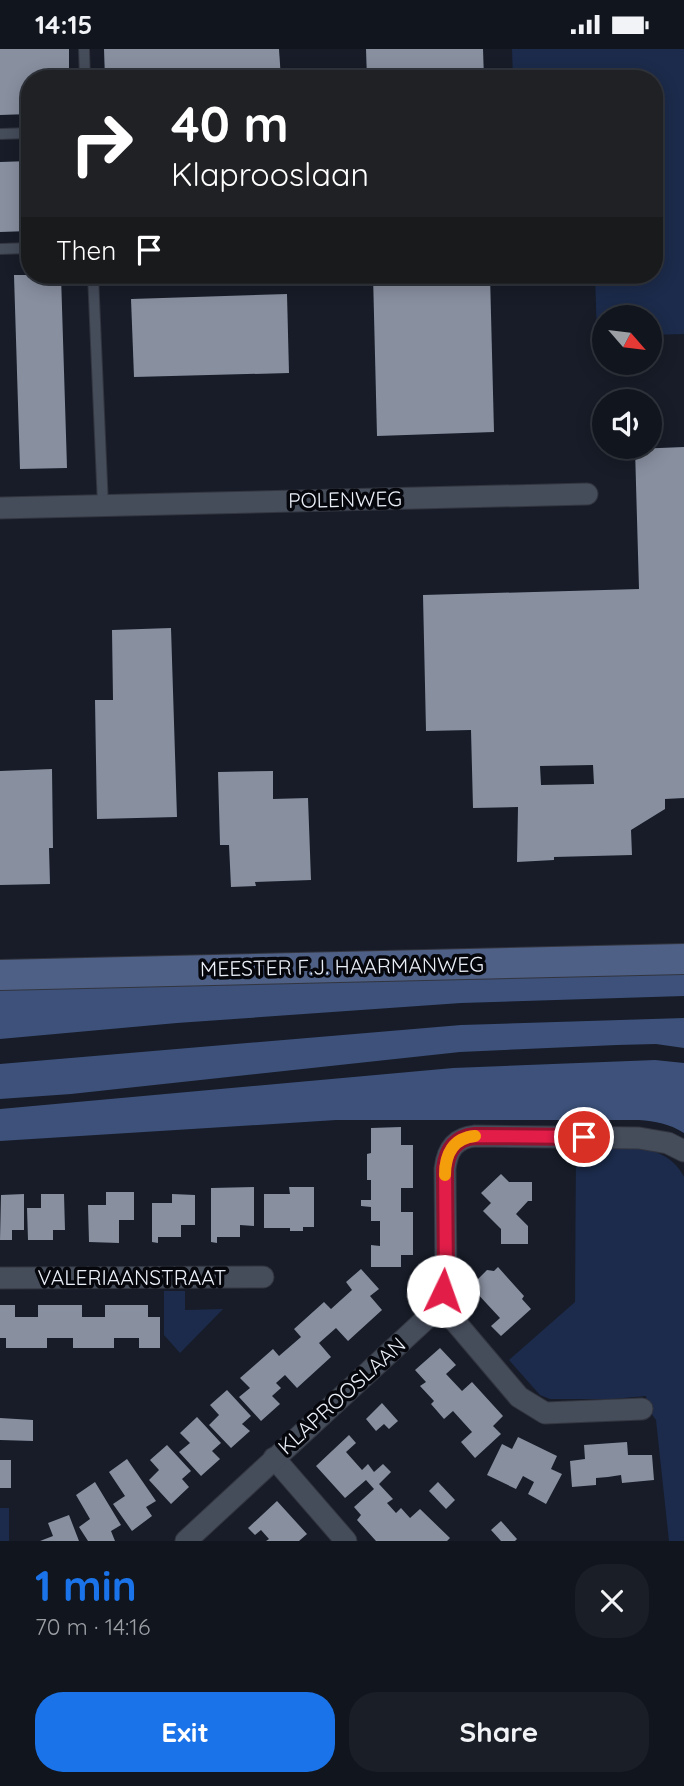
<!DOCTYPE html>
<meta charset="utf-8">
<style>
body{margin:0;font-family:Quicksand,sans-serif;background:#1a1e27;color:#f1f3f6;height:100vh;display:flex;flex-direction:column;font-size:26px;white-space:nowrap}
*{box-sizing:border-box;margin:0}
p{font-size:23px;color:#9c9fa4}
.icon{flex:none;width:38px;height:38px;fill:none;stroke:currentColor;stroke-width:2;stroke-linecap:round;stroke-linejoin:round}
.map{position:relative;height:1492px;overflow:hidden}
.side{display:flex;flex-direction:column;background:#11151e;flex:1}
.side>*{flex:none}
.hud{position:absolute;left:21px;top:21px;width:642px;height:214px;border-radius:28px;box-shadow:0 4px 18px #0003,0 0 0 2px #30343c;background:#202124;color:#fff;overflow:hidden}
.needle{width:46px;rotate:118deg}
.buttons{position:absolute;left:592px;top:256px;display:grid;gap:14px}
.buttons a{display:grid;place-items:center;width:70px;height:70px;border-radius:50%;background:#11151e;box-shadow:0 4px 18px #0003,0 0 0 2px #30343c;font-size:35px}
.pin{position:absolute;display:grid;place-items:center;width:60px;height:60px;color:#fff;margin:-30px;border:4px solid #fff;border-radius:50%;box-shadow:0 2px 7px #0007}
.me{position:absolute;width:77px;margin:-38px;rotate:3deg;stroke-linejoin:round;filter:drop-shadow(0 0 5px #0008)}
.turn{display:flex;align-items:center;gap:24px;height:147px;padding:0 35px;font-size:32px}
.turn .icon{width:91px;height:91px;stroke-width:2.5}
.turn b{display:block;font-size:49px;line-height:60px}
.then{display:flex;align-items:center;height:66px;padding:0 35px;background:#0003;gap:14px;font-size:26px}
.round{display:grid;place-items:center;flex:none;width:74px;height:74px;border-radius:28px;background:#1a1e27}
.overview{display:flex;align-items:center;justify-content:space-between;height:119px;padding:0 35px}
h1{font-size:42px;font-weight:700;line-height:52px;color:#1a73e8}
.cta{display:flex;gap:14px;margin-top:auto;padding:14px 35px}
.cta a{flex:1;height:80px;border-radius:28px;background:#1a73e8;color:#fff;font-size:28px;font-weight:700;line-height:80px;text-align:center}
.cta a+a{background:#1a1e27;color:#f1f3f6}
.status{display:flex;justify-content:space-between;align-items:center;height:49px;padding:0 35px;background:#11151e;direction:ltr}
.status svg{height:19px;fill:currentColor}
.map>svg:first-child{display:block}
</style>
<div class="status"><b>14:15</b><svg viewBox="0 0 49 12"><path d="M0 12V9h3v3zM5 12V6h3v6zM10 12V3h3v9zM15 12V0h3v12zM26 1h20v11H26zM47 4h2v5h-2z"/></svg></div>
<div class="map">
<svg width="684" height="1492" viewBox="0 0 684 1492">
<rect width="100%" height="100%" fill="#171c28"/>
<g fill="#1c2b4b">
<polygon points="512,0 684,0 684,285 649,286 649,268 604,268 604,287 597,287 595,226 654,226 654,30 513,30"/>
<path d="M631,1096C653,1101 673,1106 684,1128V1492H669L656,1371L648,1360L646,1347L612,1350H550L540,1346L509,1311L575,1253L576,1097Z"/>
<polygon points="164,1242 185,1242 185,1261 223,1260 180,1304 164,1286"/>
<rect x="0" y="1459" width="9" height="33"/>
</g>
<g fill="#3d517a">
<polygon points="684,922 684,947 461,954 177,974 0,990 0,940"/>
<polygon points="684,969 684,999 656,995 617,996 460,1003 71,1045 0,1050 0,1015 461,976"/>
<path d="M655,1011L684,1014V1084C670,1075 655,1072 639,1071H336L0,1092V1060L453,1019Z"/>
</g>
<g fill="#888f9f" fill-rule="evenodd">
<polygon points="0,0 69,0 69,30 30,30 30,65 0,66"/>
<polygon points="104,0 279,0 281,30 105,30"/>
<polygon points="366,0 483,0 484,30 367,30"/>
<polygon points="30,112 30,182 0,183 0,113"/>
<polygon points="14,226 61,226 67,419 20,420"/>
<polygon points="373,226 490,226 494,383 377,387"/>
<polygon points="287,245 289,324 134,328 131,250"/>
<path d="M684,398V749L665,750V760L631,781L632,806L554,808V811L517,813L518,758L473,759L471,681L426,682L423,546L639,540L635,400ZM593,716L594,735L541,736L540,717Z"/>
<polygon points="171,579 177,768 97,770 95,651 113,651 112,581"/>
<polygon points="52,720 53,799 49,799 50,835 0,836 0,722"/>
<polygon points="273,722 273,750 308,749 311,831 255,833 256,837 231,838 229,796 220,796 218,723"/>
<polygon points="401,1078 401,1096 413,1096 413,1139 401,1139 401,1163 413,1163 413,1206 401,1206 401,1218 371,1218 371,1196 380,1197 380,1172 371,1172 371,1158 361,1157 361,1151 371,1151 371,1131 367,1131 367,1105 371,1104 371,1079"/>
<polygon points="501,1125 509,1133 532,1133 532,1152 528,1152 516,1165 528,1177 528,1195 501,1195 501,1180 483,1162 491,1154 481,1144"/>
<polygon points="254,1138 254,1177 240,1176 240,1188 217,1188 217,1194 211,1193 211,1139"/>
<polygon points="289,1138 314,1138 314,1178 303,1178 303,1182 290,1182 290,1179 264,1179 264,1145 290,1145"/>
<polygon points="106,1143 134,1143 134,1171 119,1171 119,1194 89,1193 88,1156 106,1156"/>
<polygon points="24,1145 24,1181 12,1181 12,1191 0,1191 1,1146"/>
<polygon points="41,1145 64,1145 65,1181 53,1181 53,1191 28,1191 27,1159 41,1159"/>
<polygon points="172,1145 195,1146 195,1176 181,1176 181,1188 158,1188 158,1194 152,1193 152,1154 172,1154"/>
<polygon points="498,1218 524,1247 522,1250 531,1260 501,1287 491,1277 500,1269 474,1241 478,1237 478,1230 487,1221 494,1222"/>
<polygon points="361,1220 379,1240 370,1247 382,1261 348,1292 336,1279 319,1294 331,1308 297,1339 285,1326 276,1334 281,1339 272,1347 280,1355 261,1372 239,1348 250,1339 240,1329 273,1300 279,1307 301,1288 294,1280 324,1253 331,1260 352,1241 346,1233"/>
<polygon points="0,1256 15,1256 15,1268 38,1268 38,1256 82,1256 82,1268 105,1268 105,1256 148,1256 148,1268 160,1268 160,1299 139,1299 139,1289 114,1289 114,1299 73,1299 73,1289 47,1289 47,1299 6,1299 6,1289 0,1289"/>
<polygon points="440,1299 456,1316 446,1325 462,1342 472,1333 503,1367 493,1377 501,1385 475,1409 461,1393 472,1383 453,1362 444,1370 431,1355 434,1352 420,1337 426,1333 415,1321"/>
<polygon points="227,1341 251,1367 242,1375 250,1382 231,1399 209,1376 219,1366 210,1356"/>
<polygon points="382,1354 398,1372 389,1380 384,1375 376,1382 366,1370"/>
<polygon points="197,1368 221,1394 212,1402 220,1410 201,1427 179,1403 190,1394 180,1384"/>
<polygon points="0,1369 33,1371 33,1392 0,1391"/>
<polygon points="349,1386 356,1394 346,1403 362,1421 368,1415 374,1423 383,1415 391,1423 379,1435 393,1450 387,1454 396,1464 401,1459 410,1469 420,1460 450,1489 447,1492 376,1492 357,1471 361,1466 354,1458 374,1440 366,1431 345,1449 316,1417"/>
<polygon points="518,1388 557,1407 551,1420 562,1425 546,1455 528,1445 534,1433 523,1427 516,1440 487,1426 502,1395 512,1400"/>
<polygon points="627,1393 628,1406 652,1406 654,1431 622,1434 621,1426 608,1428 596,1429 596,1436 572,1438 570,1412 585,1410 584,1396"/>
<polygon points="167,1396 191,1422 182,1430 189,1438 171,1455 149,1431 159,1421 150,1411"/>
<polygon points="127,1410 156,1452 146,1458 152,1467 132,1482 113,1455 125,1447 109,1423"/>
<rect x="0" y="1411" width="11" height="28"/>
<polygon points="95,1433 121,1476 111,1482 115,1492 88,1492 79,1478 90,1470 76,1446"/>
<polygon points="438,1433 455,1451 446,1460 429,1442"/>
<polygon points="277,1452 307,1485 299,1492 266,1492 269,1490 261,1481 255,1486 248,1479"/>
<polygon points="69,1466 79,1492 40,1492 53,1487 48,1474"/>
<polygon points="501,1472 517,1490 515,1492 501,1492 491,1481"/>
</g>
<g fill="none" stroke-linecap="round" stroke-linejoin="round">
<g stroke="#32353f" stroke-width="12">
<g id="service">
<polyline points="84,0 85,30"/>
<polyline points="0,85 30,84"/>
<polyline points="0,200 30,199"/>
<polyline points="93,226 103,457"/>
</g>
</g>
<g stroke="#32353f" stroke-width="23">
<g id="minor">
<polyline points="0,459 587,445"/>
<polyline points="0,1229 263,1228"/>
<polyline points="441,1256 519,1348 545,1364 642,1360"/>
<polyline points="274,1409 346,1492"/>
<path d="M186,1492L441,1256L446,1228L445,1120C447,1102 454,1089 475,1087L639,1089L668,1094L684,1102"/>
</g>
</g>
<g stroke="#32353f" stroke-width="32">
<polyline id="secondary" points="0,926 684,910"/>
</g>
<use href="#service" stroke="#454c5a" stroke-width="10"/>
<use href="#minor" stroke="#454c5a" stroke-width="21"/>
<use href="#secondary" stroke="#4f6086" stroke-width="30"/>
</g>
<g fill="none" stroke-linecap="round" stroke-linejoin="round">
<g stroke="#92132f" stroke-width="18">
<path id="route" d="M443,1242L446,1228L445,1120C447,1102 454,1089 475,1087L584,1088"/>
</g>
<use href="#route" stroke="#e11d48" stroke-width="12"/>
<path stroke="#f59e0b" stroke-width="12" d="M445,1126C445,1105 453,1089 475,1087"/>
</g>
<g text-anchor="middle" stroke-width="7" stroke-linejoin="round" paint-order="stroke">
<g font-size="21" fill="#ebeff8" stroke="#05070c">
<text transform="translate(345 451) rotate(-1)" y="7">POLENWEG</text>
<text transform="translate(342 918) rotate(-1)" y="7">MEESTER F.J. HAARMANWEG</text>
<text x="132" y="1236">VALERIAANSTRAAT</text>
<text transform="translate(342 1347) rotate(-42)" y="7">KLAPROOSLAAN</text>
</g>
</g>
</svg>
<div class="buttons">
<a><svg class="needle" viewBox="-14 -14 28 28"><path d="M0-13l5 13h-10z" fill="#e53935"/><path d="M0 13l5-13h-10z" fill="#9c9fa4"/></svg></a>
<a><svg class="icon" aria-label="sound" viewBox="0 0 24 24"><path d="M4 9h4l5-4v14l-5-4H4zM17 9q2 3 0 6"/></svg></a>
</div>
<div class="pin" style="left:584px;top:1088px;background:#d93025"><svg class="icon" aria-label="arrive" viewBox="0 0 24 24"><path d="M6 21V4h12l-3 4 3 4H6"/></svg></div>
<svg class="me" style="left:443px;top:1242px" viewBox="-20 -20 40 40"><circle r="19" fill="#fff"/><path d="M0-13L10 11 0 6-10 11z" fill="#e11d48"/></svg>
<div class="hud">
<div class="turn"><svg class="icon" aria-label="right" viewBox="0 0 24 24"><path d="M7 20v-9h11M14 6l5 5-5 5"/></svg><div><b>40 m</b>Klaprooslaan</div></div>
<div class="then">Then<svg class="icon" aria-label="arrive" viewBox="0 0 24 24"><path d="M6 21V4h12l-3 4 3 4H6"/></svg></div>
</div>
</div>
<section class="side">
<div class="overview"><div><h1>1 min</h1><p>70 m · 14:16</p></div><a class="round"><svg class="icon" aria-label="close" viewBox="0 0 24 24"><path d="M6 6l12 12M18 6L6 18"/></svg></a></div>
<div class="cta"><a>Exit</a><a>Share</a></div>
</section>
